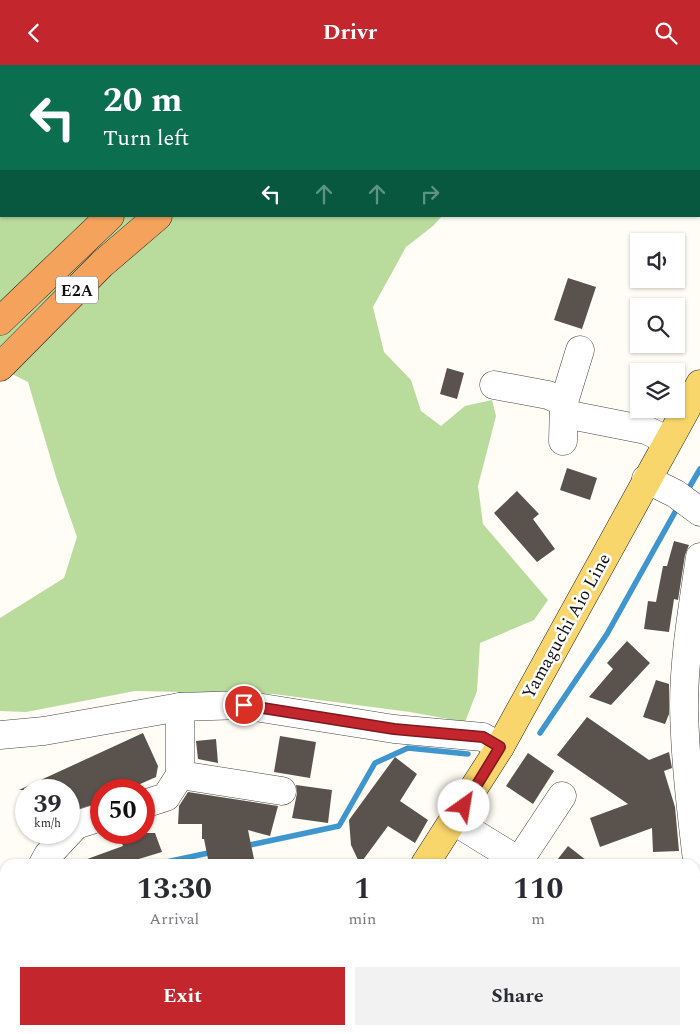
<!DOCTYPE html>
<style>
body{margin:0;font-family:Spectral,serif;background:#f2f2f3;color:#2b2b33;height:100vh;display:flex;flex-direction:column;font-size:19px;white-space:nowrap}
*{box-sizing:border-box;margin:0}
p{font-size:16px;color:#7c7c81}
.icon{flex:none;width:28px;height:28px;fill:none;stroke:currentColor;stroke-width:2;stroke-linecap:round;stroke-linejoin:round}
.map{position:relative;flex:1;overflow:hidden}
.side{position:absolute;left:0px;top:794px;width:700px;height:176px;display:flex;flex-direction:column;background:#fff;border-radius:15px 15px 0 0;box-shadow:0 1px 4px #0004}
.side>*{flex:none}
.hud{position:absolute;left:0px;top:0px;width:700px;height:152px;box-shadow:0 1px 4px #0004;background:#0b6e4f;color:#fff;overflow:hidden}
.fabs{position:absolute;left:630px;top:168px;display:grid;gap:10px}
.fabs a{display:grid;place-items:center;width:55px;height:55px;border-radius:0px;background:#fff;box-shadow:0 1px 4px #0004;font-size:25px}
.speed{position:absolute;left:15px;top:714px;display:flex;gap:10px;font-size:25px;font-weight:700;text-align:center}
.speed>*{display:grid;place-content:center;width:65px;height:65px;border-radius:50%;background:#fff;box-shadow:0 1px 4px #0004;line-height:1}
.speed small{font-size:12px;font-weight:400}
.speed .limit{border:8px solid #d22;background:#fff;color:#111}
.pin{position:absolute;display:grid;place-items:center;width:42px;height:42px;color:#fff;margin:-21px;border:2px solid #fff;border-radius:50%;box-shadow:0 1px 5px #0007}
.me{position:absolute;width:55px;margin:-28px;rotate:32deg;stroke-linejoin:round;filter:drop-shadow(0 0 4px #0008)}
.turn{display:flex;align-items:center;gap:18px;height:105px;padding:0 20px;font-size:22px}
.turn .icon{width:65px;height:65px;stroke-width:2.5}
.turn b{display:block;font-size:35px;line-height:42px}
.lanes{display:flex;align-items:center;height:48px;padding:0 20px;background:#0003;justify-content:center;gap:25px;direction:ltr}
.lanes .off{opacity:.35}
.eta{display:flex;justify-content:space-evenly;align-items:center;height:85px;text-align:center}
.eta b{font-size:30px;font-weight:700;line-height:35px}
.cta{display:flex;gap:10px;margin-top:auto;padding:10px 20px}
.cta a{flex:1;height:58px;border-radius:0px;background:#c4262e;color:#fff;font-size:20px;font-weight:700;line-height:58px;text-align:center}
.cta a+a{background:#f2f2f3;color:#2b2b33}
header{display:flex;justify-content:space-between;align-items:center;height:65px;padding:0 20px;background:#c4262e;color:#fff;font-size:22px;font-weight:700}
.map>svg:first-child{display:block}
</style>
<header><svg class="icon" aria-label="back" viewBox="0 0 24 24"><path d="M15 5l-7 7 7 7"/></svg>Drivr<svg class="icon" aria-label="search" viewBox="0 0 24 24"><circle cx="10" cy="10" r="6"/><path d="M15 15l6 6"/></svg></header>
<div class="map">
<svg width="700" height="969" viewBox="0 0 700 969">
<rect width="100%" height="100%" fill="#fffdf5"/>
<polygon fill="#b9dc9c" points="0,0 428,0 1,1 1,151 442,151 433,161 406,182 373,242 384,287 411,315 421,346 441,361 465,341 492,335 496,351 478,421 483,459 548,535 534,555 480,578 477,626 465,657 410,647 274,629 135,626 26,647 0,646 0,553 64,513 77,472 57,415 28,317 0,303"/>
<g fill="none" stroke-linecap="round" stroke-linejoin="round">
<g stroke="#3f96cf" stroke-width="5.5">
<polyline points="686,428 700,404"/>
<polyline points="540,668 607,569 679,440"/>
<polyline points="245,781 339,761 375,698 408,683 468,689"/>
<polyline points="157,799 213,787"/>
<polyline points="23,969 24,965"/>
</g>
</g>
<g fill="#5a524d">
<polygon points="568,213 596,222 582,264 554,255"/>
<polygon points="447,303 464,308 457,334 440,329"/>
<polygon points="567,403 597,413 590,435 560,425"/>
<polygon points="517,426 539,449 533,454 555,484 537,497 494,448"/>
<polygon points="674,476 689,480 685,490 678,535 674,534 669,567 644,564 648,536 656,537 663,501 667,501"/>
<polygon points="627,576 650,598 611,640 589,632 613,604 607,598"/>
<polygon points="656,615 669,619 669,649 665,659 643,652"/>
<polygon points="587,652 649,695 669,687 672,703 664,706 675,742 679,786 653,787 652,763 600,782 590,753 628,739 557,690"/>
<polygon points="143,668 158,701 156,712 138,720 138,725 101,725 101,737 69,747 69,725 19,725"/>
<polygon points="280,671 316,677 310,713 274,707"/>
<polygon points="216,674 218,698 198,694 196,676"/>
<polygon points="528,688 554,706 533,739 506,721"/>
<polygon points="395,692 417,709 400,736 428,755 415,778 388,761 360,799 351,780 349,755"/>
<polygon points="296,720 332,725 328,758 292,753 297,728"/>
<polygon points="188,727 278,741 270,771 248,765 255,799 209,799 204,774 202,774 202,759 178,759 179,741"/>
<polygon points="118,768 155,768 162,787 122,799 80,799 79,797 123,781"/>
<polygon points="568,781 591,799 554,799"/>
</g>
<g fill="none" stroke-linecap="round" stroke-linejoin="round">
<g stroke="#444" stroke-width="29">
<g id="minor">
<polyline points="494,320 548,330 564,337"/>
<polyline points="565,349 646,365 667,375"/>
<polyline points="563,376 564,337 580,285"/>
<polyline points="646,414 676,429 700,447"/>
<path d="M700,492C693,541 684,591 684,641C685,701 693,761 700,820"/>
<polyline points="180,642 180,710 282,726"/>
<polyline points="0,670 44,666 180,642 243,640 394,664 483,672 500,682"/>
<polyline points="144,739 166,732 180,710"/>
<polyline points="454,756 519,796 562,731"/>
<polyline points="43,799 48,790 76,760 101,752"/>
<polyline points="3,895 5,890"/>
<polyline points="69,965 85,969"/>
<polyline points="524,965 527,969"/>
<polyline points="151,969 152,965"/>
<polyline points="407,969 408,965"/>
</g>
</g>
<g stroke="#222" stroke-width="29">
<g id="major">
<polyline points="425,799 500,682 700,319"/>
<polyline points="294,969 298,965"/>
</g>
</g>
<g stroke="#222" stroke-width="29">
<g id="highway">
<polyline points="278,1 280,0"/>
<polyline points="332,1 334,0"/>
<polyline points="0,256 110,151"/>
<polyline points="0,302 102,199 158,151"/>
</g>
</g>
<use href="#minor" stroke="#fff" stroke-width="28"/>
<use href="#major" stroke="#f9d66b" stroke-width="28"/>
<use href="#highway" stroke="#f5a25d" stroke-width="28"/>
</g>
<g fill="none" stroke-linecap="round" stroke-linejoin="round">
<g stroke="#7f191e" stroke-width="12">
<polyline id="route" points="244,640 394,664 483,672 500,682 464,741"/>
</g>
<use href="#route" stroke="#c4262e" stroke-width="9"/>
</g>
<g text-anchor="middle" stroke-width="5" stroke-linejoin="round" paint-order="stroke">
<rect fill="#fff" stroke="#585858" stroke-width="1" x="56" y="211.5" width="42" height="27" rx="4"/>
<g font-size="16" font-weight="bold" fill="#111">
<text x="77" y="231">E2A</text>
</g>
<g font-size="18" fill="#111" stroke="#fff">
<text transform="translate(566 561) rotate(-61)" y="6">Yamaguchi Aio Line</text>
</g>
</g>
</svg>
<div class="fabs">
<a><svg class="icon" aria-label="sound" viewBox="0 0 24 24"><path d="M4 9h4l5-4v14l-5-4H4zM17 9q2 3 0 6"/></svg></a>
<a><svg class="icon" aria-label="search" viewBox="0 0 24 24"><circle cx="10" cy="10" r="6"/><path d="M15 15l6 6"/></svg></a>
<a><svg class="icon" aria-label="layers" viewBox="0 0 24 24"><path d="M12 4l9 5-9 5-9-5zM3 14l9 5 9-5"/></svg></a>
</div>
<div class="speed"><div>39<small>km/h</small></div><div class="limit">50</div></div>
<div class="pin" style="left:244px;top:640px;background:#d93025"><svg class="icon" aria-label="arrive" viewBox="0 0 24 24"><path d="M6 21V4h12l-3 4 3 4H6"/></svg></div>
<svg class="me" style="left:464px;top:741px" viewBox="-20 -20 40 40"><circle r="19" fill="#fff"/><path d="M0-13L10 11 0 6-10 11z" fill="#c4262e"/></svg>
<div class="hud">
<div class="turn"><svg class="icon" aria-label="left" viewBox="0 0 24 24"><path d="M17 20v-9H6M10 6l-5 5 5 5"/></svg><div><b>20 m</b>Turn left</div></div>
<div class="lanes"><svg class="icon" aria-label="left" viewBox="0 0 24 24"><path d="M17 20v-9H6M10 6l-5 5 5 5"/></svg><svg class="icon off" aria-label="ahead" viewBox="0 0 24 24"><path d="M12 20V5M6 11l6-6 6 6"/></svg><svg class="icon off" aria-label="ahead" viewBox="0 0 24 24"><path d="M12 20V5M6 11l6-6 6 6"/></svg><svg class="icon off" aria-label="right" viewBox="0 0 24 24"><path d="M7 20v-9h11M14 6l5 5-5 5"/></svg></div>
</div>
<section class="side">
<div class="eta">
<div><b>13:30</b><p>Arrival</p></div>
<div><b>1</b><p>min</p></div>
<div><b>110</b><p>m</p></div>
</div>
<div class="cta"><a>Exit</a><a>Share</a></div>
</section>
</div>
